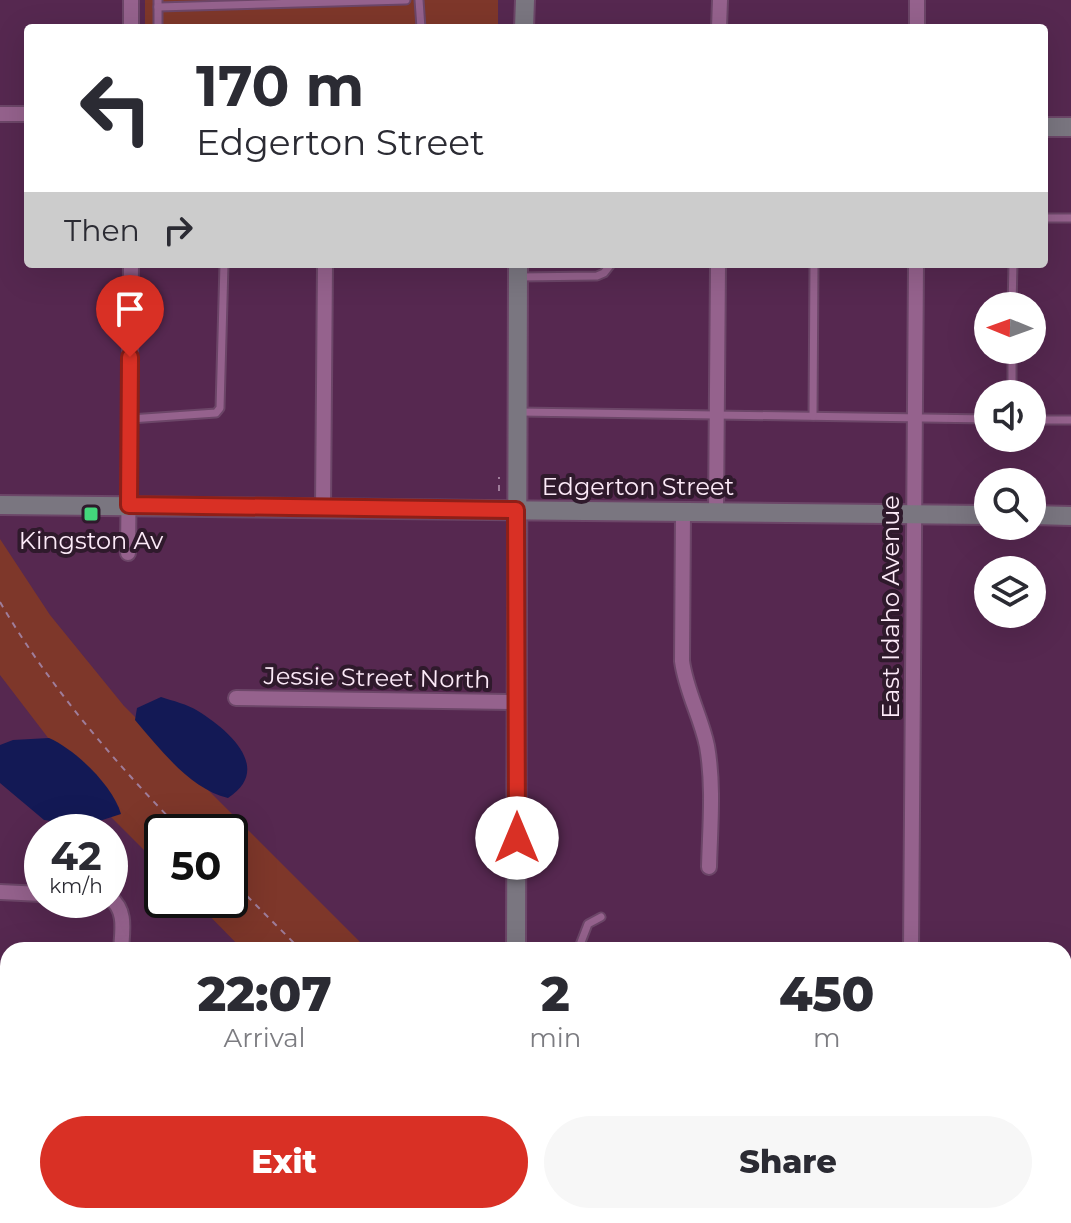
<!DOCTYPE html>
<style>
body{margin:0;font-family:Montserrat,sans-serif;background:#f7f7f7;color:#2b2b33;height:100vh;display:flex;flex-direction:column;font-size:30px;white-space:nowrap}
*{box-sizing:border-box;margin:0}
p{font-size:26px;color:#7c7c81}
.icon{flex:none;width:44px;height:44px;fill:none;stroke:currentColor;stroke-width:2;stroke-linecap:round;stroke-linejoin:round}
.map{position:relative;flex:1;overflow:hidden}
.drawer{position:absolute;left:0px;top:942px;width:1072px;height:282px;display:flex;flex-direction:column;background:#fff;border-radius:24px 24px 0 0;box-shadow:0 8px 32px #0002}
.drawer>*{flex:none}
.top-card{position:absolute;left:24px;top:24px;width:1024px;height:244px;border-radius:8px;box-shadow:0 8px 32px #0002;background:#fff;color:#2b2b33;overflow:hidden}
.needle{width:52px;rotate:271deg}
.tools{position:absolute;left:974px;top:292px;display:grid;gap:16px}
.tools a{display:grid;place-items:center;width:72px;height:72px;border-radius:50%;background:#fff;box-shadow:0 8px 32px #0002;font-size:40px}
.speed{position:absolute;left:24px;top:814px;display:flex;gap:16px;font-size:40px;font-weight:700;text-align:center}
.speed>*{display:grid;place-content:center;width:104px;height:104px;border-radius:50%;background:#fff;box-shadow:0 8px 32px #0002;line-height:1}
.speed small{font-size:20px;font-weight:400}
.speed .limit{border:4px solid #111;border-radius:12px;background:#fff;color:#111}
.pin{position:absolute;display:grid;place-items:center;width:68px;height:68px;color:#fff;margin:-82px -34px;border-radius:50% 50% 50% 0;rotate:-45deg;box-shadow:0 0 8px #0007}
.pin .icon{rotate:45deg}
.me{position:absolute;width:88px;margin:-44px;rotate:0deg;stroke-linejoin:round;filter:drop-shadow(0 0 6px #0008)}
.turn{display:flex;align-items:center;gap:28px;height:168px;padding:0 40px;font-size:36px}
.turn .icon{width:104px;height:104px;stroke-width:2.5}
.turn b{display:block;font-size:56px;line-height:68px}
.then{display:flex;align-items:center;height:76px;padding:0 40px;background:#0003;gap:16px;font-size:30px}
.eta{display:flex;justify-content:space-evenly;align-items:center;height:136px;text-align:center}
.eta b{font-size:48px;font-weight:800;line-height:56px}
.cta{display:flex;gap:16px;margin-top:auto;padding:16px 40px}
.cta a{flex:1;height:92px;border-radius:48px;background:#d93025;color:#fff;font-size:32px;font-weight:800;line-height:92px;text-align:center}
.cta a+a{background:#f7f7f7;color:#2b2b33}
.map>svg:first-child{display:block}
</style>
<div class="map">
<svg width="1071" height="1223" viewBox="0 0 1071 1223">
<rect width="100%" height="100%" fill="#562850"/>
<g fill="#7e372a">
<rect x="145" y="0" width="353" height="28"/>
<polygon points="0,539 50,615 124,706 368,950 243,950 194,900 230,900 230,832 162,832 162,868 101,807 0,675"/>
<polygon points="523,1216 650,1216 658,1223 524,1223"/>
</g>
<g fill="#131955">
<path d="M161,697C173,701 187,704 198,711C227,729 274,768 228,798C190,789 160,749 135,720L137,708Z"/>
<path d="M49,738C76,750 113,786 121,814L84,826L44,820L0,783V745L13,740Z"/>
</g>
<g fill="none" stroke-linecap="round" stroke-linejoin="round">
<g stroke="#6c4668" stroke-width="11">
<g id="lane">
<polyline points="158,0 158,28"/>
<polyline points="419,0 421,28"/>
<polyline points="158,7 406,0"/>
<polyline points="1044,218 1071,218"/>
<polyline points="520,277 597,276 604,273 611,264"/>
<polyline points="1012,306 1013,264"/>
<polyline points="1012,394 1012,350"/>
<polyline points="520,412 988,419"/>
<polyline points="813,416 814,264"/>
<polyline points="130,419 216,413 220,408 224,264"/>
<polyline points="1032,420 1071,420"/>
<polyline points="578,950 588,924 601,917"/>
<polyline points="0,1085 8,1086"/>
</g>
</g>
<g stroke="#6c4668" stroke-width="18">
<g id="street">
<polyline points="131,0 131,28"/>
<polyline points="719,28 720,0"/>
<polyline points="917,28 917,0"/>
<polyline points="0,114 28,114"/>
<polyline points="323,507 325,264"/>
<path d="M683,511L682,661C686,691 701,717 707,746C714,786 710,827 709,867"/>
<polyline points="716,512 718,264"/>
<polyline points="128,553 131,264"/>
<polyline points="236,698 517,702"/>
<polyline points="0,892 42,894"/>
<path d="M110,898C127,910 122,932 121,950"/>
<polyline points="911,950 916,264"/>
<polyline points="911,1216 911,1223"/>
</g>
</g>
<g stroke="#6c4668" stroke-width="22">
<g id="secondary">
<polyline points="524,28 525,0"/>
<polyline points="1044,127 1071,127"/>
<polyline points="0,505 988,515"/>
<polyline points="1032,515 1071,516"/>
<polyline points="516,950 518,264"/>
<polyline points="175,1223 194,1216"/>
<polyline points="513,1223 513,1216"/>
</g>
</g>
<g stroke="#9f7d9a" stroke-width="2" stroke-dasharray="6 6" stroke-linecap="butt">
<polyline points="499,491 499,477"/>
<path d="M0,602C49,686 115,763 183,832"/>
<polyline points="230,879 301,950"/>
<polyline points="569,1216 577,1223"/>
</g>
<use href="#lane" stroke="#95628d" stroke-width="7"/>
<use href="#street" stroke="#95628d" stroke-width="14"/>
<use href="#secondary" stroke="#7a7680" stroke-width="18"/>
</g>
<g fill="none" stroke-linecap="round" stroke-linejoin="round">
<g stroke="#8d1f18" stroke-width="20">
<polyline id="route" points="130,357 129,505 516,510 517,838"/>
</g>
<use href="#route" stroke="#d93025" stroke-width="14"/>
</g>
<rect fill="#43d77b" stroke="#2f1a2c" stroke-width="3" x="83" y="506" width="16" height="16" rx="4"/>
<g text-anchor="middle" stroke-width="8" stroke-linejoin="round" paint-order="stroke">
<g font-size="24" fill="#fceaf8" stroke="#2f1a2c">
<text x="638" y="495">Edgerton Street</text>
<text transform="translate(891 607) rotate(-90)" y="8">East Idaho Avenue</text>
<text transform="translate(377 678) rotate(1)" y="8">Jessie Street North</text>
</g>
<g font-size="24" fill="#fceaf8" stroke="#2f1a2c">
<text x="91" y="549">Kingston Av</text>
</g>
</g>
</svg>
<div class="tools">
<a><svg class="needle" viewBox="-14 -14 28 28"><path d="M0-13l5 13h-10z" fill="#e53935"/><path d="M0 13l5-13h-10z" fill="#7c7c81"/></svg></a>
<a><svg class="icon" aria-label="sound" viewBox="0 0 24 24"><path d="M4 9h4l5-4v14l-5-4H4zM17 9q2 3 0 6"/></svg></a>
<a><svg class="icon" aria-label="search" viewBox="0 0 24 24"><circle cx="10" cy="10" r="6"/><path d="M15 15l6 6"/></svg></a>
<a><svg class="icon" aria-label="layers" viewBox="0 0 24 24"><path d="M12 4l9 5-9 5-9-5zM3 14l9 5 9-5"/></svg></a>
</div>
<div class="speed"><div>42<small>km/h</small></div><div class="limit">50</div></div>
<div class="pin" style="left:130px;top:357px;background:#d93025"><svg class="icon" aria-label="arrive" viewBox="0 0 24 24"><path d="M6 21V4h12l-3 4 3 4H6"/></svg></div>
<svg class="me" style="left:517px;top:838px" viewBox="-20 -20 40 40"><circle r="19" fill="#fff"/><path d="M0-13L10 11 0 6-10 11z" fill="#d93025"/></svg>
<div class="top-card">
<div class="turn"><svg class="icon" aria-label="left" viewBox="0 0 24 24"><path d="M17 20v-9H6M10 6l-5 5 5 5"/></svg><div><b>170 m</b>Edgerton Street</div></div>
<div class="then">Then<svg class="icon" aria-label="right" viewBox="0 0 24 24"><path d="M7 20v-9h11M14 6l5 5-5 5"/></svg></div>
</div>
<section class="drawer">
<div class="eta">
<div><b>22:07</b><p>Arrival</p></div>
<div><b>2</b><p>min</p></div>
<div><b>450</b><p>m</p></div>
</div>
<div class="cta"><a>Exit</a><a>Share</a></div>
</section>
</div>
